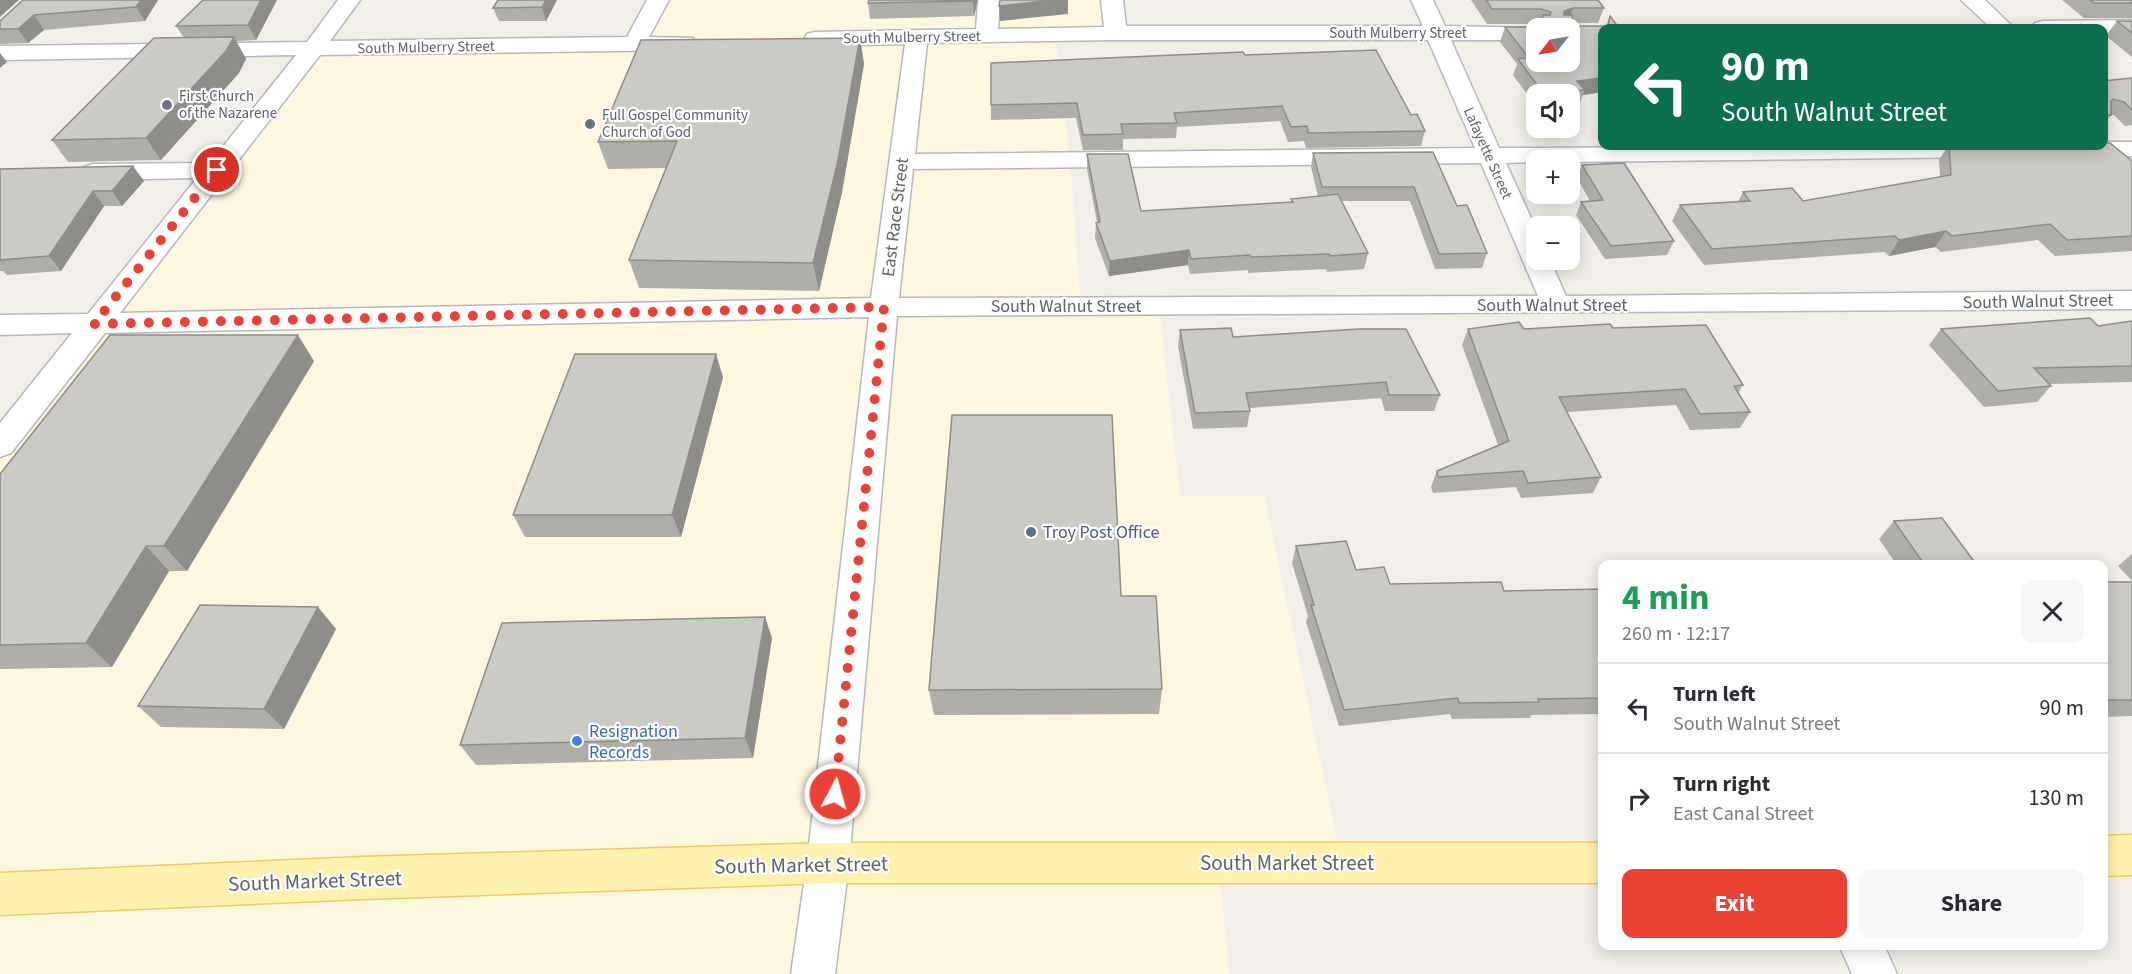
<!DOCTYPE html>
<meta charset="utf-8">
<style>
body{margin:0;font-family:"Source Sans 3",sans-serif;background:#f7f7f7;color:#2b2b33;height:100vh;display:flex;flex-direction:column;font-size:22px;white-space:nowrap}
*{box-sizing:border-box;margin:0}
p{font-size:20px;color:#7c7c81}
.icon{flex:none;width:33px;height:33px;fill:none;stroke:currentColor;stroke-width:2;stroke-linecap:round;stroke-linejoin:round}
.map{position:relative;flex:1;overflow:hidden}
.side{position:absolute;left:1598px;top:560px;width:510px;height:390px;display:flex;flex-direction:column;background:#fff;border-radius:12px;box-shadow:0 3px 15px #0003}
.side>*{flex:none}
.top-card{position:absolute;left:1598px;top:24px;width:510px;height:126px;border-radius:12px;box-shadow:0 3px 15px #0003;background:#0b6e4f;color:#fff;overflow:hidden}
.needle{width:39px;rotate:239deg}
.buttons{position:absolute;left:1526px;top:18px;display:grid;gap:12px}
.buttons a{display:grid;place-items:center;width:54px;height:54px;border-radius:12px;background:#fff;box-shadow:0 3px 15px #0003;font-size:30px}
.pin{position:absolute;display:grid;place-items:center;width:51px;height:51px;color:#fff;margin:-26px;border:3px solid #fff;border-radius:50%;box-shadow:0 2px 6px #0007}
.me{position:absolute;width:66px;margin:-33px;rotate:6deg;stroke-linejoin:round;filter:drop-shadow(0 0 4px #0008)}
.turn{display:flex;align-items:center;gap:21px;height:126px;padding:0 24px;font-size:27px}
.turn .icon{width:78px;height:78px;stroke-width:2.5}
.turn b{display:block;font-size:42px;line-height:51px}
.round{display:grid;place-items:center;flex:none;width:63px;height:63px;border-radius:12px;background:#f7f7f7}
.head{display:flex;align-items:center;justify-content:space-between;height:102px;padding:0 24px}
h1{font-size:36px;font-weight:700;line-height:45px;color:#1e9e55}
.cta{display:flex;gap:12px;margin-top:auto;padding:12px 24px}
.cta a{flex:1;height:69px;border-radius:12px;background:#ea4335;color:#fff;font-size:24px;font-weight:700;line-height:69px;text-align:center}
.cta a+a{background:#f7f7f7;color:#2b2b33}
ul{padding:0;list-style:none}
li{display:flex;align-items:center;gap:18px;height:90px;padding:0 24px;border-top:2px solid #e1e1e2}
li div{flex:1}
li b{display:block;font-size:22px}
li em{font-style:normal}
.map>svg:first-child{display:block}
</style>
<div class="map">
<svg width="2132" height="974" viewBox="0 0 2132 974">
<rect width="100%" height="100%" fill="#f1efe8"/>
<polygon fill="#fef7e0" points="658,0 1112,0 1116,33 1055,34 1070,160 1081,306 1159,306 1180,496 1264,496 1342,863 1219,863 1229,974 0,974 0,445 313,49 634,44"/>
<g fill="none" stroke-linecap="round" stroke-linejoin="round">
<g stroke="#b5b8bc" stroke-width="3">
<g id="minor">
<path d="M338,0H360L330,41L627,37L647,0H669L649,37L693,38L696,43L693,48L685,50L320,55L120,313L871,298L905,44L815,46L807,44L804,39L807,34L815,32L976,29L978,0H1000L998,29L1104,27L1101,0H1123L1126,26H1423L1411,0H1433L1445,26L1544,28H1536V40H1451L1499,148L1998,146L2001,150L1998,155L1989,157L1569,162L1536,160V162L1506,163L1536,229V260H1550L1566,296L2132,291V309L897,316L849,863L835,974H791L807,863L869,317L105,333L11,453L0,457V423L72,333L0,335V315L88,314L197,178L93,180L84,177L80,172L84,167L93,164L210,163L296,55L0,60V46L307,42ZM1116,40H1428L1475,148L915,154L927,43ZM1481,163L1538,296L899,298L913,169Z"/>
<polygon points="1961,0 1985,0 2014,28 1991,28"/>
<polygon points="2132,20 2132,34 2103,34 2103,28 2032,28 2035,23 2043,21"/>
<polygon points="2103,142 2132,142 2132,156 2074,157 2065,155 2062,150 2065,146 2103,146"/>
<polygon points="1839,945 1884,945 1897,974 1852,974"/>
</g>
</g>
<g stroke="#f2c960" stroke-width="3">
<g id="major">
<polygon points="2132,835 2132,875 2103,876 2103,836"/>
<polygon points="828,843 1602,843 1602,883 828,883 363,899 0,915 0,873 363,857"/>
</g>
</g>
<use href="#minor" fill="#fff" fill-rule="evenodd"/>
<use href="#major" fill="#fff2af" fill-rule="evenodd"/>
</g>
<g fill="#afaea9">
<polygon points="23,0 158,0 145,21 44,30 28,43 0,44 0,21"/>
<polygon points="277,0 256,40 236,41 246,59 239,73 161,160 68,162 52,140 184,38 176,26"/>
<polygon points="557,0 546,21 499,21 493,8"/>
<polygon points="978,0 974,16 870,19 868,3"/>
<polygon points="1471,0 1598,0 1604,8 1598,23 1574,23 1574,26 1606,26 1610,16 1602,92 1583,95 1579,106 1569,106 1569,94 1536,94 1536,106 1513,75 1517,64 1500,42 1505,27 1539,27 1540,25 1536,24 1487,24"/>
<polygon points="2062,0 2132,0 2132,18 2084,18"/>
<polygon points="2117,21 2132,21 2132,57 2106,36"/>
<polygon points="860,38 864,64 842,192 819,291 639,288 629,260 666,168 608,169 598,142"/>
<polygon points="1245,55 1411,115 1425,131 1421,146 1306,148 1304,141 1288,142 1280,121 1177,127 1176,138 1123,139 1123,150 1083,150 1076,118 991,120 991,105"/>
<polygon points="2132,78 2132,125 2125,126 2114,115 2111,115 2103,126 2103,81"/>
<polygon points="1948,146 2103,146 2132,161 2132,251 2055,256 2038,240 1941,252 1935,247 1889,256 1884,252 1704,265 1672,221 1680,205 1738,202 1743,192 1803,201 1940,177 1939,160"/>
<polygon points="1433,152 1457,206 1487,253 1482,268 1435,269 1410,201 1341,201 1368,253 1364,269 1327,272 1326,269 1248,273 1248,270 1190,274 1188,265 1109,276 1095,238 1096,223 1097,222 1087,169 1087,154 1141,211 1291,202 1291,199 1318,196 1311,167 1313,153"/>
<polygon points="1582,165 1674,241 1667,255 1605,259 1576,215 1581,202 1590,201 1577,178"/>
<polygon points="0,169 144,181 122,206 104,206 61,271 7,275 3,271 0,271"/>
<polygon points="2132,321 2132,382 2049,384 2051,386 2037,402 1984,407 1929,345 1941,329 2098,326"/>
<polygon points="1613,328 1743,385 1738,393 1750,412 1740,428 1690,430 1676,405 1567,412 1601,477 1593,493 1521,498 1516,487 1433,493 1431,487 1437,471 1498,445 1462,345 1468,329"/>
<polygon points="1180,330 1233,337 1440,395 1434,411 1385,411 1381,398 1250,408 1250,411 1247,427 1193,429 1178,346"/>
<polygon points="314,361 187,571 169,571 112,667 0,669 0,474"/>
<polygon points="723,377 681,537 525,537 513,515"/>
<polygon points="1894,521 1976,564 1896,564 1879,539"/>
<polygon points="1296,546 1390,584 1504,591 1602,589 1602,714 1531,715 1530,718 1452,719 1450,714 1339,726 1306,622 1308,616 1292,563"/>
<polygon points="2132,554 2132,581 2118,566"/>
<polygon points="2103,582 2132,582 2132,716 2103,717"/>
<polygon points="1121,596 1162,689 1159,714 934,715 929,690"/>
<polygon points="336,629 284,729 161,727 138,706"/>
<polygon points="772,638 753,758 476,765 460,745"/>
</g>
<g fill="#8f8d8a">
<polygon points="0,0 19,0 0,17"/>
<polygon points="141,0 158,0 145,21 136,7"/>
<polygon points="261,0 277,0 256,40 248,25"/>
<polygon points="546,0 557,0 546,21 542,7"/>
<polygon points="973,0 978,0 974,16"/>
<polygon points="1054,0 1068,0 1068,14 1000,21 999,6"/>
<polygon points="1573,8 1568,23 1559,26 1564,11"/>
<polygon points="34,15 44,30 28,43 18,29"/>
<polygon points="234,37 246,59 239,73 161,160 146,138"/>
<polygon points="860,38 864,64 842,192 819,291 813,263"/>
<polygon points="0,53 7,62 0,68"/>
<polygon points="1602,78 1602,92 1583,95 1585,90 1577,81"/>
<polygon points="133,166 144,181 122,206 112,191"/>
<polygon points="93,191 104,206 61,271 49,256"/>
<polygon points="1946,231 1935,247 1889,256 1899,240"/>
<polygon points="1189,250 1188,265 1109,276 1110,261"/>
<polygon points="298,335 314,361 187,571 164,546"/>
<polygon points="716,354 723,377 681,537 672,515"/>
<polygon points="146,546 169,571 112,667 86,643"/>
<polygon points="318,607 336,629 284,729 264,709"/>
<polygon points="765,617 772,638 753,758 745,738"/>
</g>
<g fill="#cccac5" stroke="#8f8d8a" stroke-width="1.5" fill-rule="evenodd">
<polygon points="23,0 141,0 136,7 34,15 18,29 0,29 0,21"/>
<polygon points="203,0 261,0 248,25 176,26"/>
<polygon points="498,0 546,0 542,7 493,8"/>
<polygon points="869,0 973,0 973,1 868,3"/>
<polygon points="1000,0 1054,0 999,6"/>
<path d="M1486,0H1598L1604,8H1573L1564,11V15H1572L1574,26H1608L1610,16L1619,28H1602V78L1577,81L1585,90L1543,93L1518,59L1529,58L1505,27H1541L1543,15H1550L1551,12L1541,9H1492ZM1536,28H1569V62H1536Z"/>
<polygon points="2090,0 2132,0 2132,3 2094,3"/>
<polygon points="2117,21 2132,21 2132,33"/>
<polygon points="234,37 226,51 146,138 52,140 154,38"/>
<polygon points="860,38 837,165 813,263 629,260 677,141 598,142 641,40"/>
<polygon points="1376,50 1411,115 1417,114 1425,131 1308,133 1307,126 1291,127 1282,106 1174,113 1177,123 1121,124 1123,134 1083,135 1077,103 991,105 991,63 1243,52 1245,55"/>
<polygon points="2132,78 2132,110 2124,102 2113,99 2111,102 2111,115 2103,116 2103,81"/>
<polygon points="2103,143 2110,143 2132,161 2132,236 2067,240 2050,224 1952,236 1946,231 1899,240 1895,236 1712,249 1680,205 1750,201 1743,192 1792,188 1803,201 1951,175 1949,146 2103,146"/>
<polygon points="1433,152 1457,206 1467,205 1487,253 1439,254 1414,187 1322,187 1313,153"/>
<polygon points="1087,154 1128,154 1141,211 1293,202 1291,199 1338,194 1368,253 1330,256 1329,254 1251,257 1250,255 1191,259 1189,250 1110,261 1096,223 1100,222"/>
<polygon points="1624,163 1674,241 1611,246 1581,202 1603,200 1582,165"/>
<polygon points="133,166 112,191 93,191 49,256 0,260 0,169"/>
<polygon points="2090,318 2098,326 2132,321 2132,366 2034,368 2051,386 1998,391 1941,329"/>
<polygon points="1519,322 1524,329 1610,324 1613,328 1706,325 1743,385 1734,386 1750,412 1700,414 1685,389 1559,397 1601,477 1528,483 1523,471 1438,477 1437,471 1509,441 1468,329"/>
<polygon points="1231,328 1233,337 1359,329 1406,329 1440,395 1389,395 1386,382 1246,393 1250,411 1195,413 1180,330"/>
<polygon points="110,335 298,335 164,546 146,546 86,643 0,645 0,474"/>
<polygon points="575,354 716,354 672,515 513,515"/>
<polygon points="952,415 1112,415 1121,596 1156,596 1162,689 929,690"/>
<polygon points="1942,518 1976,564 1924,564 1894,521"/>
<polygon points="1346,541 1356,570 1384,567 1390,584 1501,582 1504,591 1602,589 1602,698 1538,699 1539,702 1459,703 1458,698 1344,710 1311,605 1314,605 1296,546"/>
<rect x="2103" y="582" width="29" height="118"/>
<polygon points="200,605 318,607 264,709 138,706"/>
<polygon points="765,617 745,738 460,745 502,623"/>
</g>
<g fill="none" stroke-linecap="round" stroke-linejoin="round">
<polyline stroke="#ea4335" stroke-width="10" stroke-dasharray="0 18" points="217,170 94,324 884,307 835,794"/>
</g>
<g fill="#6b7280" stroke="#fff" stroke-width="2">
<circle cx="167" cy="105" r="6"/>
<circle cx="590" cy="124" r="6"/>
</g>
<circle fill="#5c6f8a" stroke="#fff" stroke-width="2" cx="1031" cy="532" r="6"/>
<circle fill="#3f7fe0" stroke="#fff" stroke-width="2" cx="577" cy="741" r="6"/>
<g text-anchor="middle" stroke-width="4.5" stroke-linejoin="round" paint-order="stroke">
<g font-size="15" fill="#5f6368" stroke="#fff">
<text x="1398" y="38">South Mulberry Street</text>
<text transform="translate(912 37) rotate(-1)" y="5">South Mulberry Street</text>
<text transform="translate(426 47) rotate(-1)" y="5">South Mulberry Street</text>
<text transform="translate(1488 153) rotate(66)" y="5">Lafayette Street</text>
</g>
<g font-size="15" fill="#5b616d" stroke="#fff" text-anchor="start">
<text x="179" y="101">First Church<tspan x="179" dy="17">of the Nazarene</tspan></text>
<text x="602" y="120">Full Gospel Community<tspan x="602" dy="17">Church of God</tspan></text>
</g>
<g font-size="18" fill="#5f6368" stroke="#fff">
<text transform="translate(895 217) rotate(-83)" y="6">East Race Street</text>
<text transform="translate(2038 301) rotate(-1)" y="6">South Walnut Street</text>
<text x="1552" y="311">South Walnut Street</text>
<text x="1066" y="312">South Walnut Street</text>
</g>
<g font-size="18" fill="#4e5e75" stroke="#fff" text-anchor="start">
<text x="1043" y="538">Troy Post Office</text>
</g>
<g font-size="18" fill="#366cbe" stroke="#fff" text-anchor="start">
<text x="589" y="737">Resignation<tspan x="589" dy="21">Records</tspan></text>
</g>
<g font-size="21" fill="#5f6368" stroke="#fff">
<text x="1287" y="870">South Market Street</text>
<text transform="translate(801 865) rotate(-1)" y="7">South Market Street</text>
<text transform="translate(315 881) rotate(-2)" y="7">South Market Street</text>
</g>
</g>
</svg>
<div class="buttons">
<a><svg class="needle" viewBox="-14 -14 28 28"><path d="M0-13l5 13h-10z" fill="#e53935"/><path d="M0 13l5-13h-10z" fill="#7c7c81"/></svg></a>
<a><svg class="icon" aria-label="sound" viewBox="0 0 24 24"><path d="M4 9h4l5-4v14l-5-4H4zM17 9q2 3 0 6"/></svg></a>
<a>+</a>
<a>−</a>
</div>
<div class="pin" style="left:217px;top:170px;background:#d93025"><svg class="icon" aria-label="arrive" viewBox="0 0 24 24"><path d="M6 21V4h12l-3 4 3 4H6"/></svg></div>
<svg class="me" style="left:835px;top:794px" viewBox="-20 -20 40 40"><circle r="17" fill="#ea4335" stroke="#fff" stroke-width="3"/><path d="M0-11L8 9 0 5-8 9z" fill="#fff"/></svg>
<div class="top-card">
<div class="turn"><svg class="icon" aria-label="left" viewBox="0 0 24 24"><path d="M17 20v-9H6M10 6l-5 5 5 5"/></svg><div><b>90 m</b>South Walnut Street</div></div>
</div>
<section class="side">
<div class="head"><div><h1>4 min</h1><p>260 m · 12:17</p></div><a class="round"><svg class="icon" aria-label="close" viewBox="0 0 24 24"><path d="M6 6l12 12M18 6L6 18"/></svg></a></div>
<ul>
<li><svg class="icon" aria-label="left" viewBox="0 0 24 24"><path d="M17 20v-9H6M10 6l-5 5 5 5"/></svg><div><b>Turn left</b><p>South Walnut Street</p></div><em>90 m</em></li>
<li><svg class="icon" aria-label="right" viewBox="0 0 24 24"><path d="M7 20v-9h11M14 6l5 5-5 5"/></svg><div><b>Turn right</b><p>East Canal Street</p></div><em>130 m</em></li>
</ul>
<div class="cta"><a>Exit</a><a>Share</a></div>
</section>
</div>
